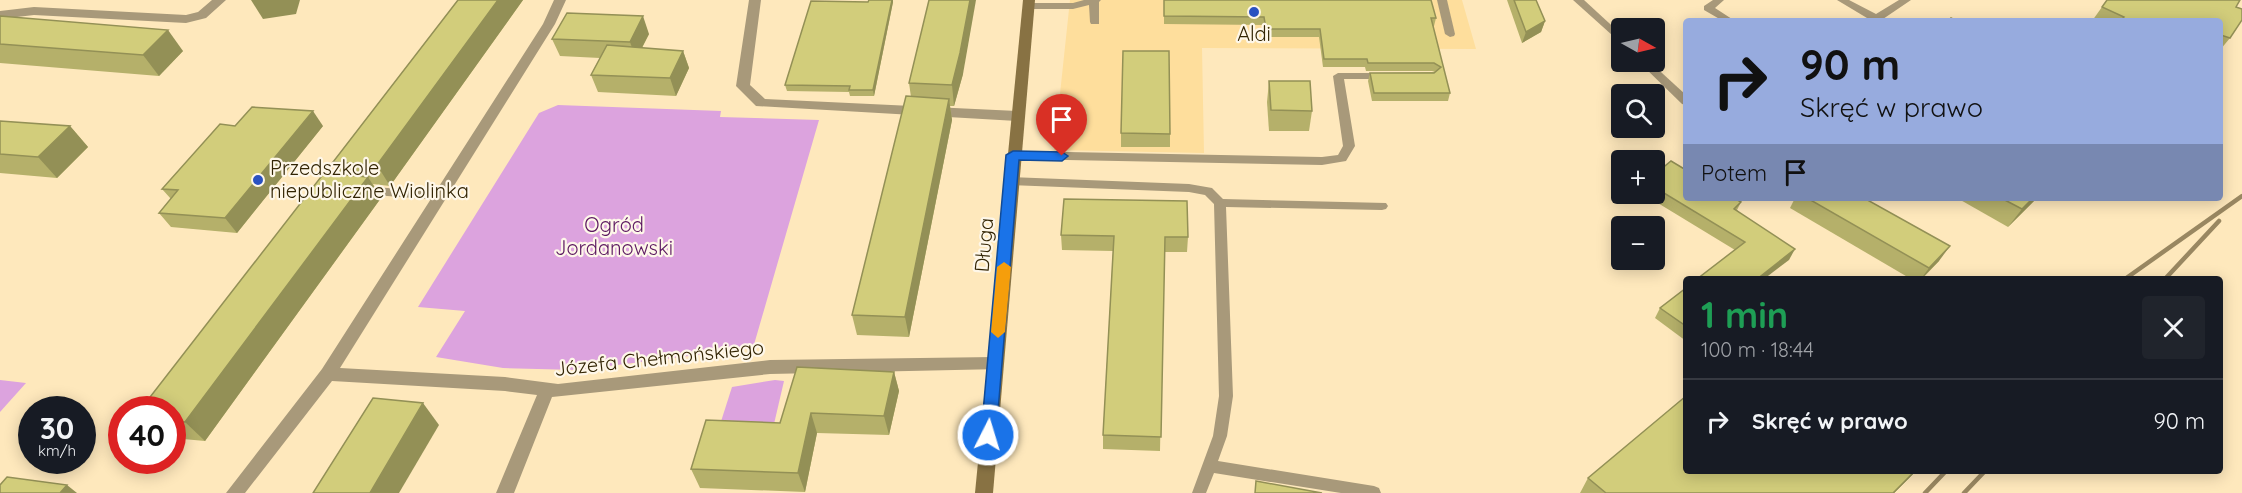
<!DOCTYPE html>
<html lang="pl">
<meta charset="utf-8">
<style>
body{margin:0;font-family:Quicksand,sans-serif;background:#20242c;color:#f1f3f6;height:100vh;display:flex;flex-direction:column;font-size:22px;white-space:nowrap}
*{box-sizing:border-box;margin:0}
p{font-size:20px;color:#9ea1a6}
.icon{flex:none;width:33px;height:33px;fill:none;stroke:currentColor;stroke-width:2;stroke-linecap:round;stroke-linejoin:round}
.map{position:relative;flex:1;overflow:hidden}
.details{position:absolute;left:1683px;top:276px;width:540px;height:198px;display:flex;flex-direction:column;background:#171b24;border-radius:6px;box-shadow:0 3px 15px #0003}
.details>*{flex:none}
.hud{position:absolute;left:1683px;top:18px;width:540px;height:183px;border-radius:6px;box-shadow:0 3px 15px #0003;background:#97abde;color:#111;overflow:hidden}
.needle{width:39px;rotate:98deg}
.controls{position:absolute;left:1611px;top:18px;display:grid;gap:12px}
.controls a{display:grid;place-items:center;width:54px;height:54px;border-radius:6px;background:#171b24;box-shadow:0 3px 15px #0003;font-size:30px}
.speed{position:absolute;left:18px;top:396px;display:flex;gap:12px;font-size:30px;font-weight:700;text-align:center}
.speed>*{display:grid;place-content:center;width:78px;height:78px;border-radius:50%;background:#171b24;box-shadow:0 3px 15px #0003;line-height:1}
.speed small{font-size:15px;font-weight:400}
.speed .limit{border:9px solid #d22;background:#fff;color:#111}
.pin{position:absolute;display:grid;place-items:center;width:51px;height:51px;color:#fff;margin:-62px -26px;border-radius:50% 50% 50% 0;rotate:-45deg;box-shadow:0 0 6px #0007}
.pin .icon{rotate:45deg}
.me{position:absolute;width:66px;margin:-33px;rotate:5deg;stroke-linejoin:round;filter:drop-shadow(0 0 4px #0008)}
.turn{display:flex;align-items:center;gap:21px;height:126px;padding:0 18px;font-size:27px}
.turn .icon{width:78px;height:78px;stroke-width:2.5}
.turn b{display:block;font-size:42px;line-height:51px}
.then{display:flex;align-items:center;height:57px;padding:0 18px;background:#0003;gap:12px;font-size:22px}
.round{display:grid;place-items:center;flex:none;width:63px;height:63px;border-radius:6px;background:#20242c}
.headline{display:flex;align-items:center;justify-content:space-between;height:102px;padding:0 18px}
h1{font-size:36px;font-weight:700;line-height:45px;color:#1e9e55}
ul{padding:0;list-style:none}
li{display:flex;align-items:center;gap:18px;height:84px;padding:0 18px;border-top:2px solid #363941}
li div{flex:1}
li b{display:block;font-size:22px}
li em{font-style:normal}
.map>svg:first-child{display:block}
</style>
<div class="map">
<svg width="2242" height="493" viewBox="0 0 2242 493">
<rect width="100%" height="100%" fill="#fee8bc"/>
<polygon fill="#fede9c" points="1070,0 1462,0 1476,49 1202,48 1204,153 1054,150"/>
<g fill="#dca3de">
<polygon points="558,105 721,111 720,117 819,120 753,348 577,370 503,368 436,357 465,311 418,307 539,113"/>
<polygon points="0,380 26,383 0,412"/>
<polygon points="775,380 784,381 774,424 717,434 732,387"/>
</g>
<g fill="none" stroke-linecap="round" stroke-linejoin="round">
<g fill="#a8997a" fill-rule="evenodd">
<polygon points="1084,0 1101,0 1099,2 1099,24 1091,24 1090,22 1089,5 1073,9 1029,9 1024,6 1029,3 1073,3"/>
<polygon points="1437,0 1447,0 1455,34 1454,36 1450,37 1445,34"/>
<polygon points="1573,0 1584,0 1622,35 1622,44"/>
<polygon points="1713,0 1724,0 1715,8 1735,21 1723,21 1704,10 1704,6"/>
<polygon points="1837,0 1849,0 1876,14 1899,0 1911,0 1883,19 1885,21 1872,21"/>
<polygon points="1639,62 1650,62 1686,95 1686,105 1682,104"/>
<polygon points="1338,73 1386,73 1391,76 1386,79 1344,79 1355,146 1346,161 1322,165 1013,159 1007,155 1013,151 1322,157 1338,155 1343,146 1333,76"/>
<polygon points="1011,177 1189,184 1212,188 1223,199 1386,203 1388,206 1386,209 1382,210 1226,207 1233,396 1227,436 1218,461 1374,486 1379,488 1381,493 1341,493 1214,473 1206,493 1192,493 1213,436 1219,396 1214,204 1205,195 1189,192 1011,185 1005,181"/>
<polygon points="362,186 438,192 444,196 438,200 362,194 356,190"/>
</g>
<g fill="#a8997a" fill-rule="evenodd">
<polygon points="212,0 226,0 206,18 186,23 34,15 0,19 0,11 34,7 186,15 198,12"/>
<polygon points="554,0 566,0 555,24 340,368 505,377 558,384 770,360 995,357 1001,359 1003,364 1001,369 770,374 552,397 514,493 496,493 537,395 505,391 332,381 245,493 226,493 322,369 543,24"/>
<polygon points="749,0 761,0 750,85 765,99 1017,111 1024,116 1017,121 756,106 736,86"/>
</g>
<polygon fill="#887243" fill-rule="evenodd" points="1023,0 1035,0 993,493 975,493"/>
<g stroke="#998761" stroke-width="4.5">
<polyline points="2125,279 2242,196"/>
<polyline points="2165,279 2219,221"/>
<polyline points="1925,493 1946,471"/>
<polyline points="1964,493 1985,471"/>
</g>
</g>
<g fill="#b5b06a">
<polygon points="458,0 523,0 390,186 373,184 381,198 205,441 172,438 172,410 342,175 333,162"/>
<polygon points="869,0 893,0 893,2 874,96 850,96 849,92 787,91 785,85 868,2"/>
<polygon points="1164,0 1436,18 1434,26 1433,26 1450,93 1448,101 1372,101 1368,81 1370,73 1435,72 1432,71 1366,71 1365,67 1323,67 1319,37 1265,37 1263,25 1164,24"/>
<polygon points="1507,0 1536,0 1545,21 1541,32 1522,43"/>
<polygon points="2107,0 2236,7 2230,38 2220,50 2220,21 2092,21"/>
<polygon points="0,16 183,51 159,76 0,63"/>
<polygon points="649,34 642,48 683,51 689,68 676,96 598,92 591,75 600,58 560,56 552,39"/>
<polygon points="963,74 954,106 950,106 952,120 909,337 857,335 852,315 911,97 909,83"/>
<polygon points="1269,81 1312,111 1309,131 1269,131 1267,102"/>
<polygon points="0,121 70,126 88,147 57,178 0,173"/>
<polygon points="235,126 323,126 237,233 171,227 159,213 171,199 162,189"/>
<polygon points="1121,133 1170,134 1170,147 1121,147"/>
<polygon points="1654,175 1741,202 1737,210 1789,260 1735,250 1643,194 1654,194"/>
<polygon points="1795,198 1864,198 1939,261 1922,279 1911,279 1790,208"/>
<polygon points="1957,198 2037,198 2008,227"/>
<polygon points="1061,235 1188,237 1187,252 1164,252 1160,451 1103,449 1103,435 1113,251 1062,250"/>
<polygon points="1686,288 1686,341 1655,318 1660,308"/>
<polygon points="894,372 899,391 889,435 817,433 805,492 700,488 691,469 780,423"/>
<polygon points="1686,471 1916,471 1894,493 1580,493 1588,478"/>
</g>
<g fill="#939056">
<polygon points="251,0 300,0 296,14 263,19"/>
<polygon points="498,0 523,0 390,186 377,165"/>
<polygon points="892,0 893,0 893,2 874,96 873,90"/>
<polygon points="970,0 976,0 963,74 954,106 952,85"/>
<polygon points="643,16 649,34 636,59 630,42"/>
<polygon points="1545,21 1541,32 1522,43 1526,32"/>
<polygon points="168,30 183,51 159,76 143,55"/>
<polygon points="683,51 689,68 676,96 670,78"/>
<polygon points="949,99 952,120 909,337 905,317"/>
<polygon points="313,111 323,126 237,233 225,218"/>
<polygon points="70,126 88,147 57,178 38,157"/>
<polygon points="368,177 381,198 205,441 185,422"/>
<polygon points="2033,198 2037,198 2008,227 2022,209"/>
<polygon points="1950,246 1939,261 1921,279 1929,268"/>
<polygon points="1795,249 1789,260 1764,279 1757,279"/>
<polygon points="894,372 899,391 889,435 884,416"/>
<polygon points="423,403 439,425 399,493 370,493"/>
<polygon points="811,413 817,433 805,492 798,473"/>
<polygon points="1915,471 1916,471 1894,493 1893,493"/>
<polygon points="67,485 77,493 60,493"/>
</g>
<g fill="#d2cd7b" stroke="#939056" stroke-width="1.5">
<polygon points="458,0 498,0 377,165 333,162"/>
<polygon points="869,0 892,0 873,90 849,90 850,86 785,85 811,1 868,2"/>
<polygon points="929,0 970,0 960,53 952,85 909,83"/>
<polygon points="1164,0 1431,0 1436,18 1431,18 1450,93 1374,93 1370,73 1434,73 1441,67 1434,63 1368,63 1367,59 1324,59 1320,29 1266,29 1264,17 1164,16"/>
<polygon points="1514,0 1536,0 1545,21 1526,32"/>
<polygon points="2107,0 2240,0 2236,7 2242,9 2242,20 2230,38 2221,35 2220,36 2220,21 2120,21 2124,17 2102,7"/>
<polygon points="567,13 643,16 630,42 552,39"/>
<polygon points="0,16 168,30 143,55 0,44"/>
<polygon points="1951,18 1957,21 1948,21"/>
<polygon points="607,45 683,51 670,78 591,75"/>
<polygon points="1123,51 1169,51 1170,134 1121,133"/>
<polygon points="1269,81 1310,81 1312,111 1271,110"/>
<polygon points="906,96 949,99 905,317 852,315"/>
<polygon points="252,107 313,111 225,218 159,213 178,190 162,189 220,124 235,126"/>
<polygon points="0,121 70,126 38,157 0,154"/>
<polygon points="1671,161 1686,170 1686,198 1734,198 1741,202 1734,209 1795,249 1757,279 1697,279 1745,242 1654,187 1654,175"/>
<polygon points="324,173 368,177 185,422 172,421 172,410 140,410"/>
<polygon points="1807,198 1864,198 1950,246 1929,268"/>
<polygon points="2001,198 2033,198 2022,209"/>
<polygon points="1064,199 1187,201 1188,237 1165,237 1161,437 1103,435 1114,236 1061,235"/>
<polygon points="1686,288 1686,326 1660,308"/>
<polygon points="797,367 894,372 884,416 811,413 798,473 691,469 706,420 780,423"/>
<polygon points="1686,396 1686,471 1915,471 1893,493 1606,493 1588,478"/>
<polygon points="373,398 423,403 370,493 313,493"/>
<polygon points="7,477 67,485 60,493 0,493 0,485"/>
<polygon points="1256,481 1322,493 1255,493"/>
</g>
<polygon fill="#1a73e8" stroke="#114b97" stroke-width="1.5" points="1013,151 1062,152 1068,156 1062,161 1019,160 996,435 988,441 981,435 1006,155"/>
<polygon fill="#f59e0b" points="1004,262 1011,267 1005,332 998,338 991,332 997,267"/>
<g fill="#2a52c1" stroke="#fef7e9" stroke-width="2">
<circle cx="1254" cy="12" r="6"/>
<circle cx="258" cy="180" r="6"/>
</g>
<g text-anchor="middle" stroke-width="4.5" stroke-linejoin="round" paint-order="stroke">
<g font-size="20" fill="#322403" stroke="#fef7e9">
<text x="1254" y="41">Aldi</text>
<text x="270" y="175" text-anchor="start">Przedszkole<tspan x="270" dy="23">niepubliczne Wiolinka</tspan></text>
</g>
<g font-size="20" fill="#5b1760" stroke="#fef7e9">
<text x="614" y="232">Ogród<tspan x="614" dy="23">Jordanowski</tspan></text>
</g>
<g font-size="20" fill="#322403" stroke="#fef7e9">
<text transform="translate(984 245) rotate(-85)" y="7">Długa</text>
<text transform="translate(659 358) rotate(-6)" y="7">Józefa Chełmońskiego</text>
</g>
</g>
</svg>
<div class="controls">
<a><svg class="needle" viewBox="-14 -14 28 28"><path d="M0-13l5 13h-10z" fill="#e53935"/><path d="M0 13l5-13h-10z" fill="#9ea1a6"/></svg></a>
<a><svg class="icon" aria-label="search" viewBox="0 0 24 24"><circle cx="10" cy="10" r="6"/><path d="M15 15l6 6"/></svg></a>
<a>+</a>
<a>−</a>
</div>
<div class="speed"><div>30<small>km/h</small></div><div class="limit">40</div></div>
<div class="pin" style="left:1062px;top:156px;background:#d93025"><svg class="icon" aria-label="arrive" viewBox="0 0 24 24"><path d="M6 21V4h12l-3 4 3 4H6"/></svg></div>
<svg class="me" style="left:988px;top:435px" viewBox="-20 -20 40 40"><circle r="17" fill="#1a73e8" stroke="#fff" stroke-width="3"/><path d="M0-11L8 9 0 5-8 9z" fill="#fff"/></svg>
<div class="hud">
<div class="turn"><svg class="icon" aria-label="right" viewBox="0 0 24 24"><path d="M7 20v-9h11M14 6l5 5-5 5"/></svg><div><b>90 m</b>Skręć w prawo</div></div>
<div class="then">Potem<svg class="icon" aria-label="arrive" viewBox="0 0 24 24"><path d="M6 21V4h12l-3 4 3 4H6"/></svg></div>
</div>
<section class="details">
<div class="headline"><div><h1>1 min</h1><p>100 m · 18:44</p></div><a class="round"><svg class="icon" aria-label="close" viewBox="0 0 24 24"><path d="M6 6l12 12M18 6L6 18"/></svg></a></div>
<ul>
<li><svg class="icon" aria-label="right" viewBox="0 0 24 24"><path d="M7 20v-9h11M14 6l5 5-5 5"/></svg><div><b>Skręć w prawo</b></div><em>90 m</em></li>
</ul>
</section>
</div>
